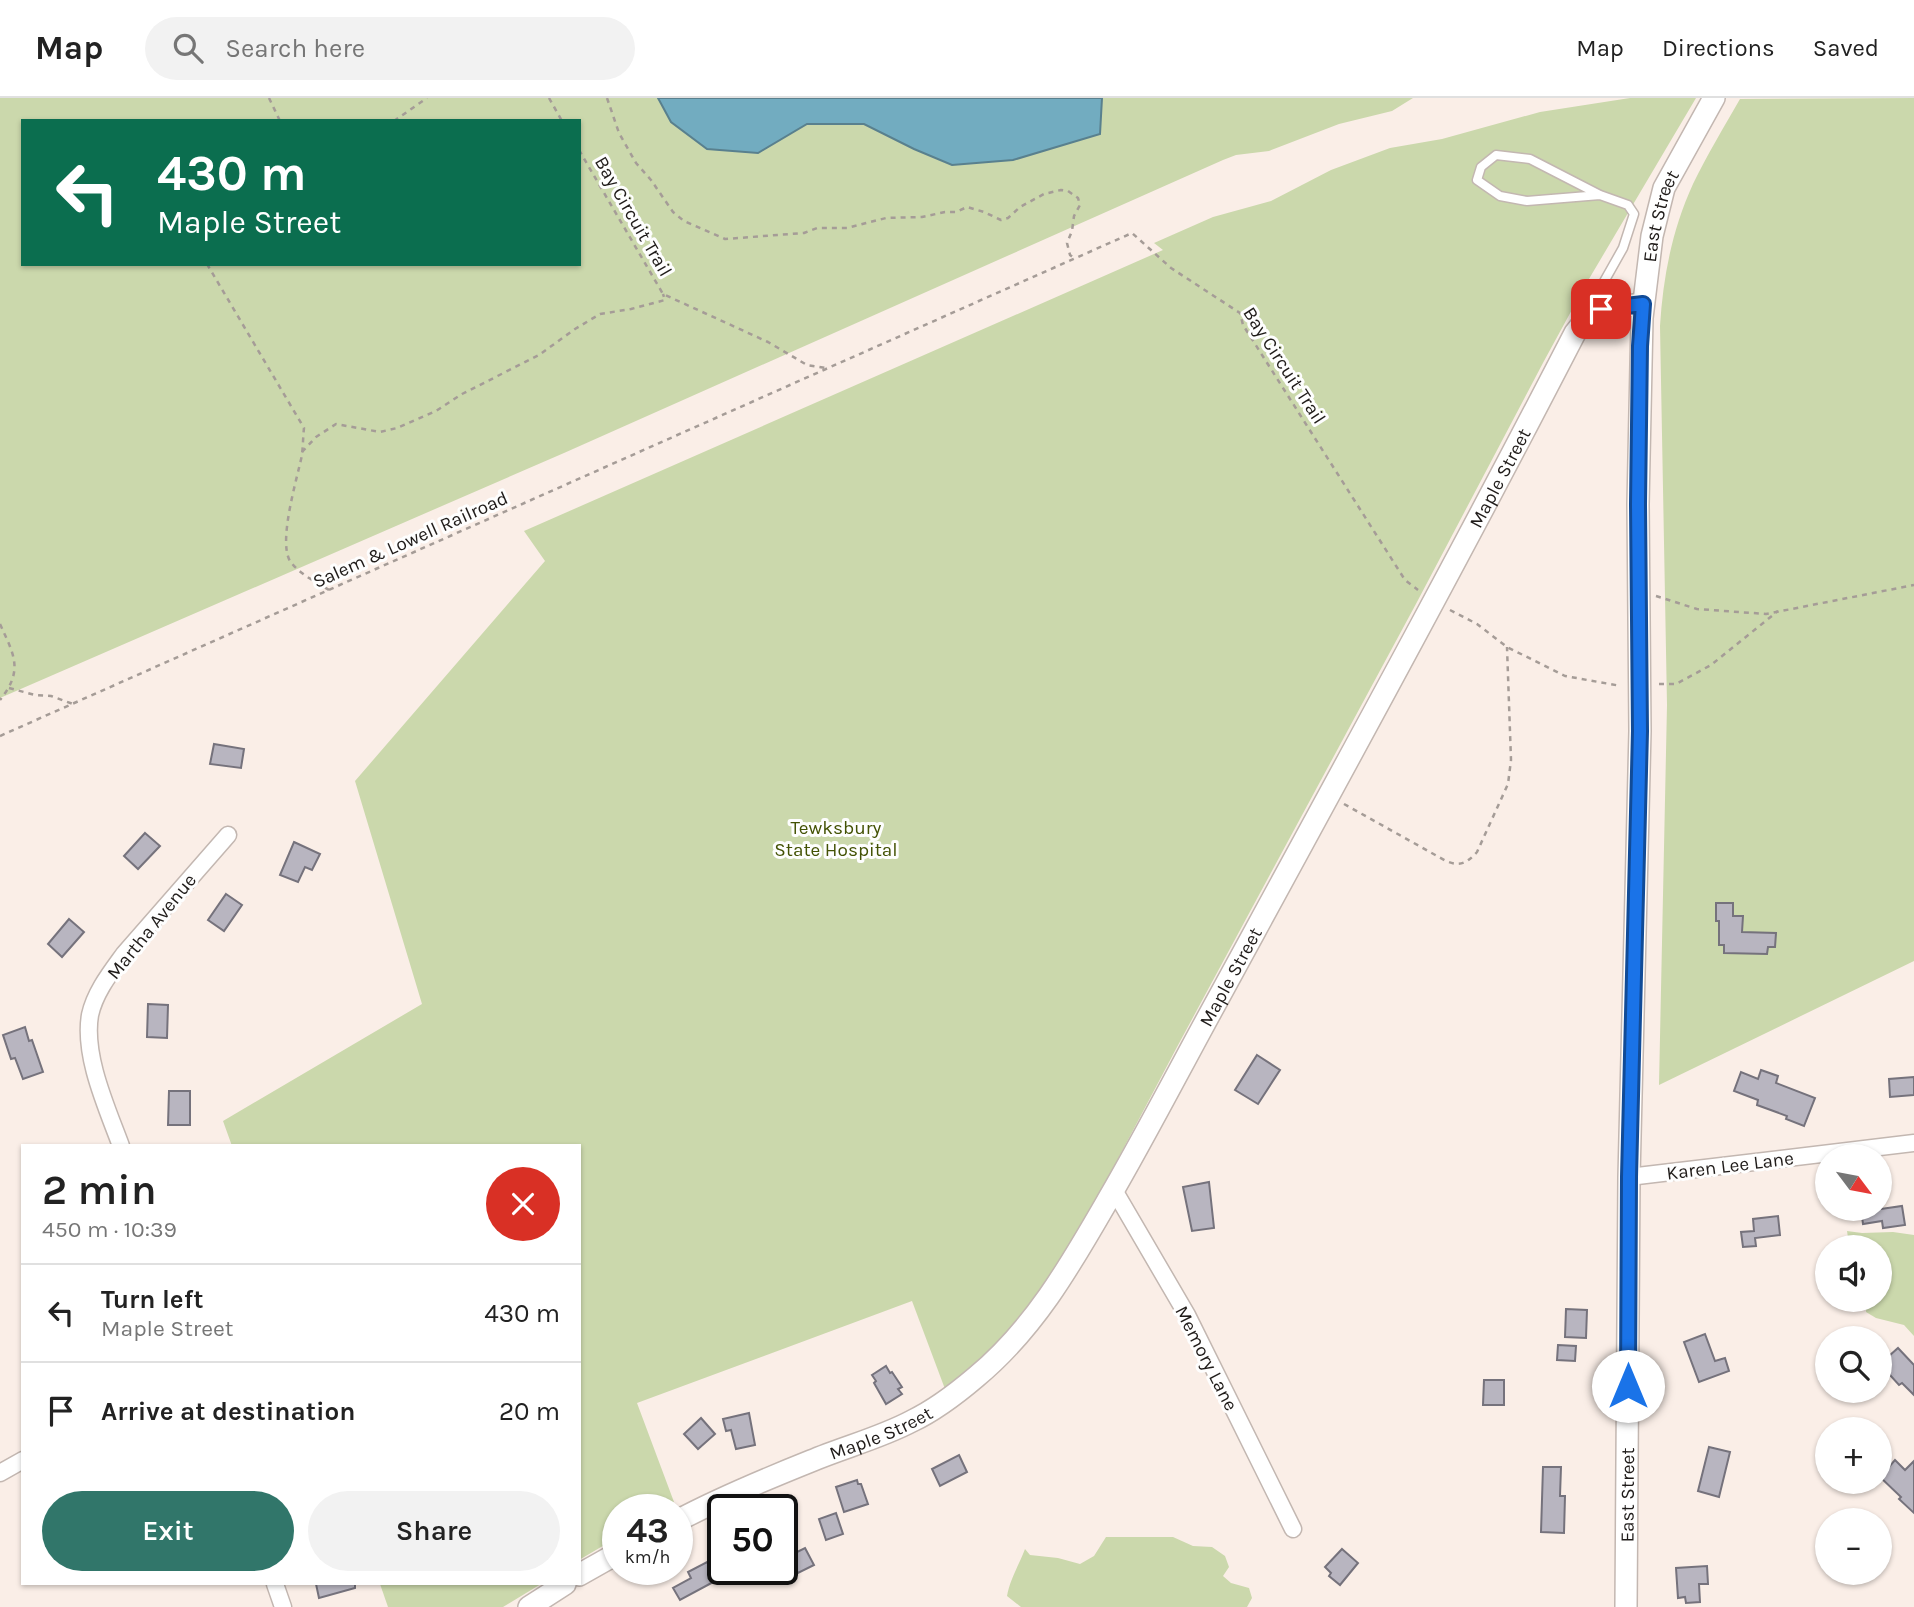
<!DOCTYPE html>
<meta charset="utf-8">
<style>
body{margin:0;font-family:Karla,sans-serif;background:#f2f2f2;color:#222;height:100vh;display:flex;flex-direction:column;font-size:26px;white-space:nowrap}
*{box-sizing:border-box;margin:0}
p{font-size:23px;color:#767676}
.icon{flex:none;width:38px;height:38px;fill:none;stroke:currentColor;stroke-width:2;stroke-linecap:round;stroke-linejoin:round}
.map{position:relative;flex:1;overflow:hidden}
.drawer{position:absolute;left:21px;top:1046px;width:560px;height:441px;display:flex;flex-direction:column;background:#fff;border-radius:0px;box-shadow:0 2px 5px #0004}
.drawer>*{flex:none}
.hud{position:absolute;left:21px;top:21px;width:560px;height:147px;border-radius:0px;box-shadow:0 2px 5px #0004;background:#0b6e4f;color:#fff;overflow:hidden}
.needle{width:46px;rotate:122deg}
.fabs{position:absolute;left:1815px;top:1046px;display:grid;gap:14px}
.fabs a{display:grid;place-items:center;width:77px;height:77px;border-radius:50%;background:#fff;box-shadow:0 2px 5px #0004;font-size:35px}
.speed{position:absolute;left:602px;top:1396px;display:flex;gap:14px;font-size:35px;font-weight:700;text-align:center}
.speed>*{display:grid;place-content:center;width:91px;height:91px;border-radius:50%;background:#fff;box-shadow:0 2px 5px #0004;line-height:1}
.speed small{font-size:18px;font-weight:400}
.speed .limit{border:4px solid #111;border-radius:10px;background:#fff;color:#111}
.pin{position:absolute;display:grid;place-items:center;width:60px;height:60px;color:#fff;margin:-30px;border-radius:14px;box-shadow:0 4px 10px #0006}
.me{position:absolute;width:77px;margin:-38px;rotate:0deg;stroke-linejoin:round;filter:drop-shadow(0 0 5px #0008)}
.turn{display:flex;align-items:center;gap:24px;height:147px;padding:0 21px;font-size:32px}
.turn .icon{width:91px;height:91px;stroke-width:2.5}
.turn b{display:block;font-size:49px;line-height:60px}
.round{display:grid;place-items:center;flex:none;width:74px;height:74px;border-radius:37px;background:#f2f2f2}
.headline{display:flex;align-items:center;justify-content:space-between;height:119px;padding:0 21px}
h1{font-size:42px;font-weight:600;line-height:52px}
.primary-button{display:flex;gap:14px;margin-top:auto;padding:14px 21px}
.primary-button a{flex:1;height:80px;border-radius:42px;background:#31766a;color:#fff;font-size:28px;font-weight:600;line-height:80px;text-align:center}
.primary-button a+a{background:#f2f2f2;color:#222}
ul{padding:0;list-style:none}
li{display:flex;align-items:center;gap:21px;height:98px;padding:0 21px;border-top:2px solid #e0e0e0}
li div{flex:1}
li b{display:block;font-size:26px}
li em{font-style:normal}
header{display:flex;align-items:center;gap:42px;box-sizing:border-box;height:98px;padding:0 35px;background:#fff;border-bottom:2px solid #e0e0e0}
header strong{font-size:33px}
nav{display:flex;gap:38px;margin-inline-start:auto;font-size:24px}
.search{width:490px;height:63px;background:#f2f2f2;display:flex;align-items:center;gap:18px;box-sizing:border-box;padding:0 24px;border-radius:38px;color:#767676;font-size:26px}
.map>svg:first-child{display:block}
</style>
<header>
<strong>Map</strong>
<div class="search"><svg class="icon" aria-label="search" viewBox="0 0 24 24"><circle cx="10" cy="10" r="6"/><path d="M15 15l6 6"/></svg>Search here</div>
<nav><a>Map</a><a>Directions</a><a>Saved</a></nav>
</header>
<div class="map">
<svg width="1914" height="1509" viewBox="0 0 1914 1509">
<rect width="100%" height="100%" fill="#faeee7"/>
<g fill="#cbd8ac" fill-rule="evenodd">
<path d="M0,0H1413L1392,13L1339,26L1269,53L1236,57L1223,62L564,355L0,600ZM23,23H579V166H23Z"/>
<polygon points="1630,0 1696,0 1586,186 1544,263 1417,504 1177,949 1072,1148 1015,1227 981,1262 945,1291 912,1203 637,1305 674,1404 660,1412 618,1412 618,1439 579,1462 579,1048 232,1048 223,1023 422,906 355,683 545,463 524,433 1163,152 1154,145 1213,119 1271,103 1331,72 1390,50 1442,41 1540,14"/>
<path d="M1914,0V863L1659,987L1667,607L1660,228C1663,179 1672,132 1693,86C1707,57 1724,29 1740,1Z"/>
<polygon points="1847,1133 1862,1135 1893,1134 1914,1137 1914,1238 1904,1227 1876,1220 1866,1214 1867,1202 1880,1202 1880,1150 1856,1150 1849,1146"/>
<path d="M1106,1439H1173L1193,1448L1212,1449L1225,1458L1229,1469L1223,1478L1231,1485L1249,1490L1252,1500L1247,1509H1021L1007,1498C1010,1481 1019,1467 1025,1451L1030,1457L1058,1460L1080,1466L1094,1458Z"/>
<polygon points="380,1486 541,1486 503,1509 388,1509"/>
</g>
<polygon fill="#72acc0" stroke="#59808e" stroke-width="2" points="658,0 1102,0 1100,36 1013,62 952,67 914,51 864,26 807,26 758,55 707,51 671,24"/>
<g fill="#b8b5c0" stroke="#75727c" stroke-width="2">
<polygon points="214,646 244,651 241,670 210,666"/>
<polygon points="145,735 160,748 138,771 124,758"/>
<polygon points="294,744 320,756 312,772 305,769 298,784 280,777"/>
<polygon points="226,796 242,807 224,833 208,822"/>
<polygon points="1716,805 1733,805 1733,818 1743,818 1742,834 1776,835 1775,849 1768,849 1767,856 1724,855 1724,847 1719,847 1719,823 1716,823"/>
<polygon points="69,821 84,834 62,859 48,846"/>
<polygon points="148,906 168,907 167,940 147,939"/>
<polygon points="25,929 29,943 32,942 43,974 23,981 15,960 11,961 3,937"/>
<polygon points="1257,957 1280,972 1258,1006 1235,992"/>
<polygon points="1761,972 1778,978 1776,985 1815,1000 1804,1028 1786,1021 1787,1018 1757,1007 1758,1002 1734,993 1741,974 1758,981"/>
<polygon points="1914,979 1914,997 1890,999 1889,981"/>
<polygon points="169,993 190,993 190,1027 168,1027"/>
<polygon points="1209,1084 1214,1130 1192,1133 1183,1089"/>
<polygon points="1902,1108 1905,1127 1883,1130 1882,1123 1863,1126 1861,1111 1881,1111"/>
<polygon points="1778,1118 1780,1137 1755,1140 1756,1148 1743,1149 1741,1134 1754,1133 1753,1121"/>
<polygon points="1566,1211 1587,1212 1586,1240 1565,1239"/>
<polygon points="1705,1236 1715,1263 1725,1260 1729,1273 1699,1284 1684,1244"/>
<polygon points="1558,1247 1576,1248 1575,1263 1557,1262"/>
<polygon points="1898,1250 1914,1267 1914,1297 1902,1285 1899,1287 1880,1266"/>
<polygon points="886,1268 890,1275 892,1274 902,1289 898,1291 902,1296 886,1306 874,1285 876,1283 872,1277"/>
<polygon points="1484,1282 1504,1282 1504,1307 1483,1307"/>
<polygon points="749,1315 755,1347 736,1351 731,1332 726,1333 723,1321"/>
<polygon points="701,1320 715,1336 698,1351 684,1336"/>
<polygon points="1709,1349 1730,1354 1719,1399 1698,1393"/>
<polygon points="959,1357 967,1374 940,1388 932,1371"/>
<polygon points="1895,1362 1905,1372 1914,1363 1914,1415 1899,1401 1901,1399 1880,1379"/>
<polygon points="1543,1369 1561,1369 1560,1398 1565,1398 1564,1435 1541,1434"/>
<polygon points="857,1382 858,1386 861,1386 868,1406 844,1414 836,1389"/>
<polygon points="836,1415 843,1436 826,1442 819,1421"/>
<polygon points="805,1450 814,1467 798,1475 789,1458"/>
<polygon points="1342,1451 1358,1465 1340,1487 1329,1478 1331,1475 1325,1469"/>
<polygon points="707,1464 717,1482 680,1502 673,1490 691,1480 688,1474"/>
<polygon points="1707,1468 1708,1486 1699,1486 1700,1504 1686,1505 1685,1499 1678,1500 1676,1470"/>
<polygon points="316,1486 355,1486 355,1490 319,1500"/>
</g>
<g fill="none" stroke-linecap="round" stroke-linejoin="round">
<g stroke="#c3b7b1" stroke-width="11">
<polyline id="lane" points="1600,209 1597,198 1601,189 1623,150 1634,116 1628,107 1600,97 1530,61 1496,57 1481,69 1477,82 1500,98 1527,103 1600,97"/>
</g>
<g stroke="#c3b7b1" stroke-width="19">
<g id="street">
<path d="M121,1048C107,1010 83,958 90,917C95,894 111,874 124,856L228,737"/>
<polyline points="1629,1079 1914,1045"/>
<polyline points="1114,1092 1187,1217 1293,1431"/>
<polyline points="0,1375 23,1362"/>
<polyline points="275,1486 283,1509"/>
</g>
</g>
<g stroke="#c3b7b1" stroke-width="24">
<g id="secondary">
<path id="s1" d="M677,1423C720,1400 766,1381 811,1363C844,1349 880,1340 912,1323C935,1312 956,1296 976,1279C1035,1230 1071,1166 1109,1100C1145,1038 1178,974 1213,910C1335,686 1458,462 1575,235L1591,215L1601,211L1643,206"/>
<polyline points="579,1477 618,1455"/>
<polyline points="529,1509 565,1486"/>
<path id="s2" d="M1626,1509L1629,1079L1640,633L1638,406L1642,220L1652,138L1664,90L1714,0"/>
</g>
</g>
<g stroke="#a59c97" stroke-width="2.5" stroke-dasharray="5 5" stroke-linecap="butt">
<polyline points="269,0 280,23"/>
<polyline points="549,0 562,23"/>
<polyline points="607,0 619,35 636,65 651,82 673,114 684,123 725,141 804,135 817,130 847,130 886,120 922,119 945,114 956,114 967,109 984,114 1001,122 1008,120 1020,109 1044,96 1061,92 1068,93 1078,100 1080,107 1074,118 1072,133 1067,145 1070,157 1075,161"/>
<polyline points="394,23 427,0"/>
<polyline points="579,52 663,196 768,244 807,267 826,270"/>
<path d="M207,166L304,330C303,339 303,348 302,357C297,381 278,443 290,463C299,476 316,484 329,492"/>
<polyline points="302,354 316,339 336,326 380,334 397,330 436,313 462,296 539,257 575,231 600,216 631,211 665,202 663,196"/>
<polyline points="1656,498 1697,511 1766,516 1914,487"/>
<polyline points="1450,512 1477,526 1507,549 1565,578 1621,588"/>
<path d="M0,526C14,557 24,572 0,602"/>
<polyline points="1659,586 1676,586 1711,567 1778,513"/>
<polyline points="9,590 35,597 51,598 73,606"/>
<polyline points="0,638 1132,135 1171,170 1240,215 1243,227 1405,482 1418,492"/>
<path d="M1344,706L1446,763C1460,769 1467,765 1477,754L1508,686L1511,662L1507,549"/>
</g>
<use href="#lane" stroke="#fff" stroke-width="8"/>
<use href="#street" stroke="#fff" stroke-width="16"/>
<use href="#secondary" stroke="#fff" stroke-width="21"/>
</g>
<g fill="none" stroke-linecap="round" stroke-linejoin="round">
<g stroke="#114b97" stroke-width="18">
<polyline id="route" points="1601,211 1643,206 1640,248 1638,406 1640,633 1629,1079 1628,1288"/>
</g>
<use href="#route" stroke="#1a73e8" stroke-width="12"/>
</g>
<g text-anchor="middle" stroke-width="6" stroke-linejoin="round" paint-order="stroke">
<g font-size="19" fill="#1f1b19" stroke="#fefefe">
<text transform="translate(634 118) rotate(60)" y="7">Bay Circuit Trail</text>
<text dy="7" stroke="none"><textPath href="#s2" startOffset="1393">East Street</textPath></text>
<text transform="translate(1285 267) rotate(57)" y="7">Bay Circuit Trail</text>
<text dy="7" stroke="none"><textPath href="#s1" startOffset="1377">Maple Street</textPath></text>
<text transform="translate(410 441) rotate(-24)" y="7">Salem &amp; Lowell Railroad</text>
<text transform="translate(151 828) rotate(-51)" y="7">Martha Avenue</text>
<text dy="7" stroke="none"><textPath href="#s1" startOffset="810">Maple Street</textPath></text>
<text transform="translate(1730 1067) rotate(-7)" y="7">Karen Lee Lane</text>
<text transform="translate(1207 1260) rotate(63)" y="7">Memory Lane</text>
<text dy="7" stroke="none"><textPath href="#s1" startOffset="222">Maple Street</textPath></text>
<text dy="7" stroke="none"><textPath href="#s2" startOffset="112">East Street</textPath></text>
</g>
<g font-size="19" fill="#435204" stroke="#fefefe">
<text x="836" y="736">Tewksbury<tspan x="836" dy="22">State Hospital</tspan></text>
</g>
</g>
</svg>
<div class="fabs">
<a><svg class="needle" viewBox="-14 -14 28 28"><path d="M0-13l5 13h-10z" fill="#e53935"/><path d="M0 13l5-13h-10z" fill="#767676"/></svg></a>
<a><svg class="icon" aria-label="sound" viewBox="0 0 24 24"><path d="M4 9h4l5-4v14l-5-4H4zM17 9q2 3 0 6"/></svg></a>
<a><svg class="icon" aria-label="search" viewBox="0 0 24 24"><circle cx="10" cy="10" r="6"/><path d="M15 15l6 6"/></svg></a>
<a>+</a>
<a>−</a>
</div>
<div class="speed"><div>43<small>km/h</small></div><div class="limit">50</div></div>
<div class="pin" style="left:1601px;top:211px;background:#d93025"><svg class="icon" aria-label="arrive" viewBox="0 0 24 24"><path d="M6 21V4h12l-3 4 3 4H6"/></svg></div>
<svg class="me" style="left:1628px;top:1288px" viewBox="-20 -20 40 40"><circle r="19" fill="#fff"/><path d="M0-13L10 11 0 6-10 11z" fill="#1a73e8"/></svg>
<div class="hud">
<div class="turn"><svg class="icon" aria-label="left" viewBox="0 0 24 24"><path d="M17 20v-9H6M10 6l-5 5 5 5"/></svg><div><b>430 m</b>Maple Street</div></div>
</div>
<section class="drawer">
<div class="headline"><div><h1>2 min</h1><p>450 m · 10:39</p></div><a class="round" style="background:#d93025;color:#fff"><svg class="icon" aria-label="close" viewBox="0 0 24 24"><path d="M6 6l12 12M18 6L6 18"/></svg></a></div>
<ul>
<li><svg class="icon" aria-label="left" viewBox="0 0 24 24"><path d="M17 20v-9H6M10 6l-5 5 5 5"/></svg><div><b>Turn left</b><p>Maple Street</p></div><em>430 m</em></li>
<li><svg class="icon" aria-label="arrive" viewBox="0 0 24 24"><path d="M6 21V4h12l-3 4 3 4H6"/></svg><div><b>Arrive at destination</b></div><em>20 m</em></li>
</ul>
<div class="primary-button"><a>Exit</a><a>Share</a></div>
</section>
</div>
